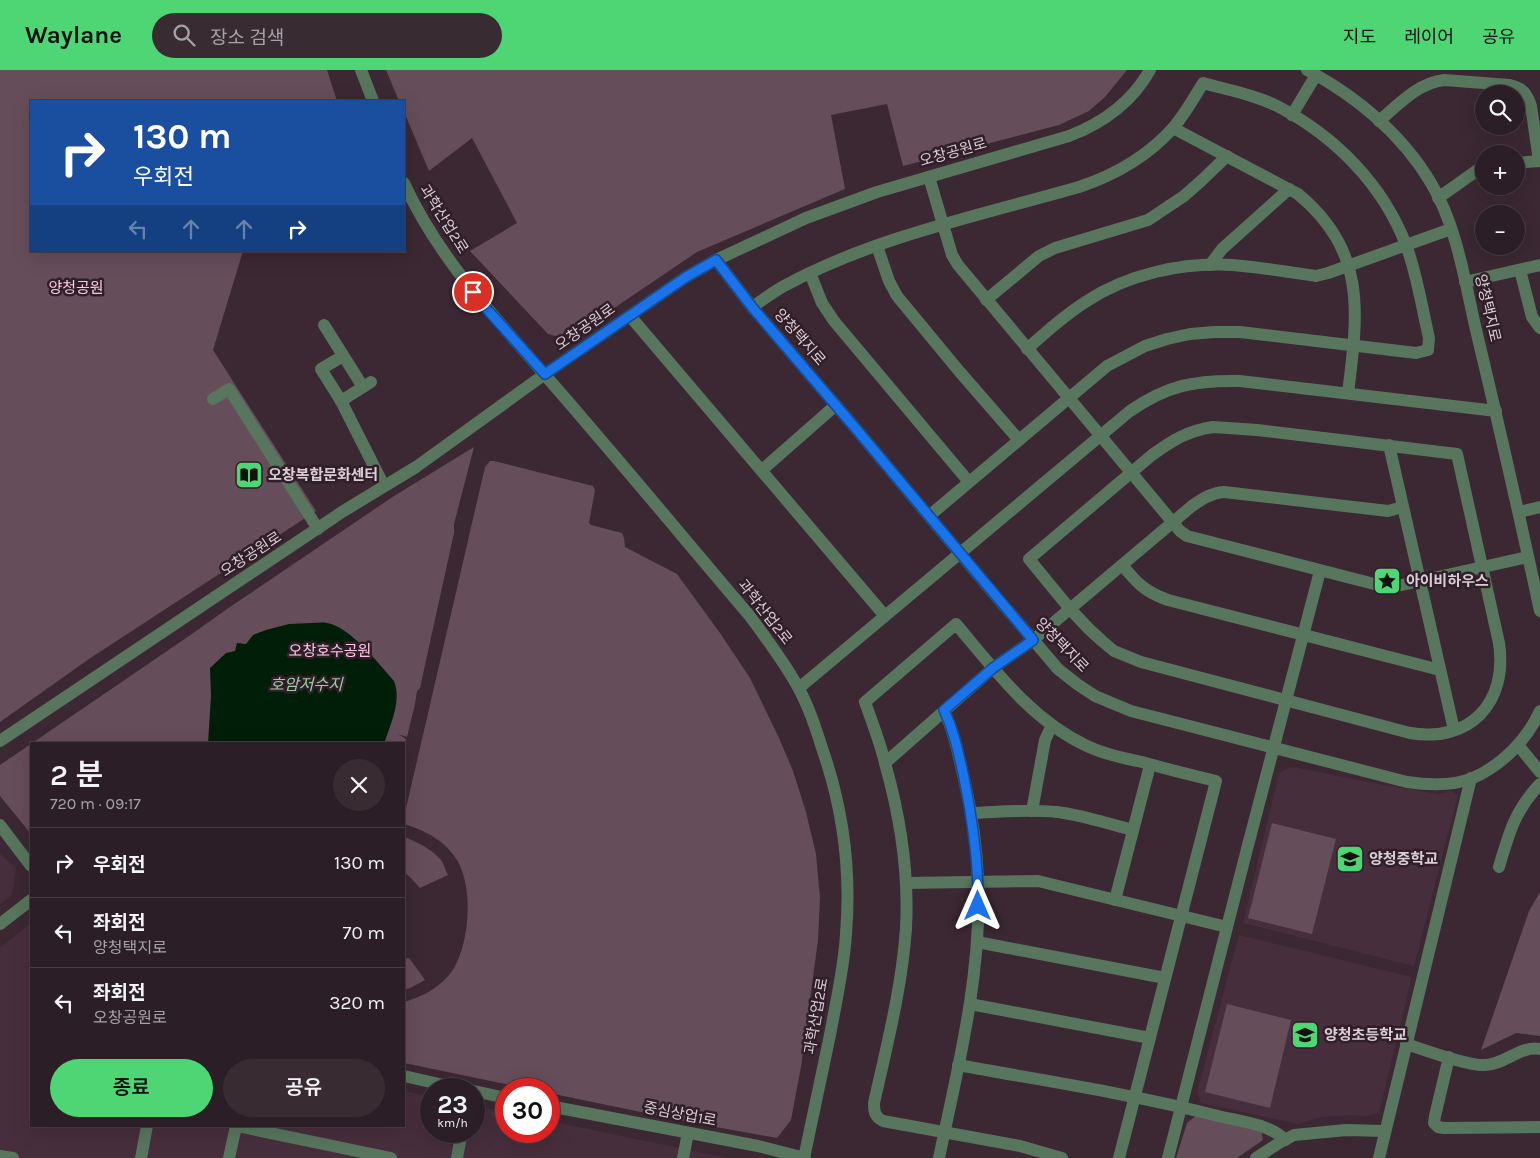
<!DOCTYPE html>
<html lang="ko">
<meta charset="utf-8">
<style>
body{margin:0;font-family:Karla,"Noto Sans KR",sans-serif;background:#382b32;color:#f1f3f6;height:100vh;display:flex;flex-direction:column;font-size:19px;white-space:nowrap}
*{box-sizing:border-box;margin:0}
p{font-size:16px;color:#a6a2a7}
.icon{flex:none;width:28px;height:28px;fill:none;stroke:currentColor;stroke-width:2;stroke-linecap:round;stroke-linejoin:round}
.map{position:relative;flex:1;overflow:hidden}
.drawer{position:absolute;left:30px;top:672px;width:375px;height:385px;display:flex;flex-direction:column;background:#2c1e26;border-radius:0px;box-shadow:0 5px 20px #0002,0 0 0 1px #483c43}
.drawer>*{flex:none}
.top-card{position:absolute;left:30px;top:30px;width:375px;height:152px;border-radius:0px;box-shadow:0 5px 20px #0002,0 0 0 1px #483c43;background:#1a4fa0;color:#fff;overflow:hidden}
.fabs{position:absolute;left:1475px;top:15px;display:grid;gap:10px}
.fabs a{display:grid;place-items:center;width:50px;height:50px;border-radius:50%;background:#2c1e26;box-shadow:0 5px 20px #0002,0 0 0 1px #483c43;font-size:25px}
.speed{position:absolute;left:420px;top:1008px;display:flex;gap:10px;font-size:25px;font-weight:700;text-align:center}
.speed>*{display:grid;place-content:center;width:65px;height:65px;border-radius:50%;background:#2c1e26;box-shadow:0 5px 20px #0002,0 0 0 1px #483c43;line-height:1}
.speed small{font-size:12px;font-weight:400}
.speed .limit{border:8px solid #d22;background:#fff;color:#111}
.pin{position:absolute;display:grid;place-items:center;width:42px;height:42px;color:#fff;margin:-21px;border:2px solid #fff;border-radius:50%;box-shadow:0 1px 5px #0007}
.me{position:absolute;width:55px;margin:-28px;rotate:0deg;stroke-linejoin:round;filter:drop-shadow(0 0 4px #0008)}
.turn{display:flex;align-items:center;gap:18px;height:105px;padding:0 20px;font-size:22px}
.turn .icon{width:65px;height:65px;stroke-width:2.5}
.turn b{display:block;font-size:35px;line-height:42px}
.lanes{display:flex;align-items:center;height:48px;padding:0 20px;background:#0003;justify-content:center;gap:25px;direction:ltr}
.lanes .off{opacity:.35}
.round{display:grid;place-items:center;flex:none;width:52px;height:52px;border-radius:26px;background:#382b32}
.summary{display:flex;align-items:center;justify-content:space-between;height:85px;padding:0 20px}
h1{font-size:30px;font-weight:600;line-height:38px}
.action{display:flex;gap:10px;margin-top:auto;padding:10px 20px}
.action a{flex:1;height:58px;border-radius:30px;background:#4ed675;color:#111;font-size:20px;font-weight:600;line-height:58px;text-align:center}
.action a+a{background:#382b32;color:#f1f3f6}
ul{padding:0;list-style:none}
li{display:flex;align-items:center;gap:15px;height:70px;padding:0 20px;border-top:1px solid #483c43}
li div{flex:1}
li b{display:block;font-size:19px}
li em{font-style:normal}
header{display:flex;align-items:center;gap:30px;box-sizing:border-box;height:70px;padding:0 25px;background:#4ed675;color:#111}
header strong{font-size:24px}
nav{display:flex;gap:28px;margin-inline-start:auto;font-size:18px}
.search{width:350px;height:45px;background:#382b32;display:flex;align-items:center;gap:12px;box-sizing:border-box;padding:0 18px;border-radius:28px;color:#a6a2a7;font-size:19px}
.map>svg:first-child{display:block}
</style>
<header>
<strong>Waylane</strong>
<div class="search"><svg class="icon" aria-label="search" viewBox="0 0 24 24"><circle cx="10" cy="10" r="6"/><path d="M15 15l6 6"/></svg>장소 검색</div>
<nav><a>지도</a><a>레이어</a><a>공유</a></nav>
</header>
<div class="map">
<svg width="1540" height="1088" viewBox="0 0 1540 1088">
<rect width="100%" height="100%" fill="#3b2832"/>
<g fill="#472e3c">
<polygon points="1290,697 1299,698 1383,715 1439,724 1451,721 1458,725 1414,896 1243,853 1279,703"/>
<polygon points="0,783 16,799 12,825 0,834"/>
<polygon points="31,853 31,1056 404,1056 404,1021 431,1027 431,1061 474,1061 474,1036 506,1042 506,1061 549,1061 549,1051 728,1088 0,1088 0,878"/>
<polygon points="1239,865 1412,907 1379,1043 1366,1046 1351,1045 1322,1047 1298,1054 1201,1033 1197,1022"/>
</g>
<g fill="#654d5a">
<polygon points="0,0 327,0 337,31 31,31 31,181 243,181 213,280 316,441 89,589 0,652"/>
<polygon points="386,0 1127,0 1105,27 1089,41 1059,55 903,96 887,34 831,45 845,119 697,182 623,232 570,270 548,264 470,181 517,153 472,68 429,101 404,42 404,31 399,31"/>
<polygon points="474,377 454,454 454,463 420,618 417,621 415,634 407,667 398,664 406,669 404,678 404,674 31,674 31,764 0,726 0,695 189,566 227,539 394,426"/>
<path d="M490,391H494L593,416L595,420L589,453L591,455L622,463L624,468L625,477L677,504L720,563L750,608L779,668L793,701L806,742L816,784L820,828L818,870L801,997L791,1050L777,1068L689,1052L549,1023V1019H529L404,993V932C423,927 443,916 454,898C470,870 474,814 455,787C444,770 422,759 404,754V747L485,397Z"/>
<polygon points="1272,753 1336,769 1312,864 1248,848"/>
<path d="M404,767C416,771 433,780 441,790C444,794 445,800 448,805L420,818L410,807L404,802Z"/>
<polygon points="1540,822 1540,966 1516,963 1481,980 1529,841"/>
<polygon points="409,888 425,910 410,918 404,920 404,889"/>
<polygon points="1227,934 1291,950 1270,1038 1205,1022"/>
<polygon points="1197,1045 1261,1060 1263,1070 1237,1088 1176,1088 1187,1053"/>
</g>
<path fill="#011e08" d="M311,553C316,553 322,552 327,553C349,556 379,594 394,611C402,631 390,655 384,674H208L211,626L210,598L226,583L235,581L237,573L246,574L253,565L266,560L289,554Z"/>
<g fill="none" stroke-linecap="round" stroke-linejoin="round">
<g stroke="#58755d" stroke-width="12">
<polyline points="361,0 373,31"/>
<path d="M1307,0C1356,26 1402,64 1431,113C1458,158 1465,214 1477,264C1499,356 1520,448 1540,541"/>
<polyline points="1292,45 1316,5"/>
<path d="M1379,51C1399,34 1418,13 1444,10L1510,15C1523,18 1527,24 1531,36L1539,91"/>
<path d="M1173,58L1298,124C1367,181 1358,243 1348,323"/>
<polyline points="1516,93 1540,91"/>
<polyline points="929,107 952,185 958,195 1180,461 1187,466 1382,516 1402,515 1528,487"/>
<path d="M404,113C437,186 493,245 545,305C614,384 681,465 749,545C767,569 784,592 798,617C809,637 816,659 823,681C843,739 851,803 846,864C844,898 836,932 830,965C821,1006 813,1047 804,1088"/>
<polyline points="1438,128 1479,99 1484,98"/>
<polyline points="877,176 889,211 897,226 959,301 1019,370"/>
<path d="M716,190L752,237L857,360L994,524L1058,599L1077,614L1095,626L1131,641L1407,712C1427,715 1453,716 1473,708C1502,695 1527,670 1540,641"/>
<polyline points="1210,195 1222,179 1289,119"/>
<polyline points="1520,200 1532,247 1540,258"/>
<polyline points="810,203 822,233 834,251 969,412"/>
<polyline points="1465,212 1540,195"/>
<polyline points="986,230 1039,186 1055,178 1148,150 1184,126 1201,111 1227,86"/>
<path d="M752,237C763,230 773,222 784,216C874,167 981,145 1079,117C1115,105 1148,86 1173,58C1185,44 1194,28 1203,13C1228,20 1256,25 1279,37C1336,67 1383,115 1406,175C1417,204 1422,238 1429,268L1428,280L1416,283L1240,262H1214L1190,264L1167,269L1145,276L1107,296L929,446"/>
<polyline points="630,246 885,546"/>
<polyline points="324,255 363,317"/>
<path d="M1027,279C1046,262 1065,245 1087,231C1128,204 1183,192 1232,195C1260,197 1288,202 1316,206L1328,203L1451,159"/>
<polyline points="371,312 341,331 384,416"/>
<polyline points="213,329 229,319 318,459"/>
<polyline points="341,331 321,299 343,286"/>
<path d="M1213,357L1257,360L1457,384L1499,573C1508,633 1470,673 1410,663L1141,592L1114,581L1102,571L1089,559L1070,539L1029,489L1152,385C1173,370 1187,361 1213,357Z"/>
<polyline points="1389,375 1454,660"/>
<polyline points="762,400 836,335"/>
<polyline points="1519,442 1540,437"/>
<path d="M1122,495C1137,513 1145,522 1168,530L1440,600"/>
<path d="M799,618L1130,341C1168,315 1195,310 1240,311L1496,341"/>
<path d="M0,671L342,442L416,397L545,304L686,207L716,190L806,148L877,122L1069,66C1103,53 1132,32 1150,0"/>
<polyline points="1518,675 1540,702"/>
<path d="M885,693L993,598L1033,570L1192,436C1202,429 1211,423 1224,422L1388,441L1403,437"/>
<polyline points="1032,741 1045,670 1052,655"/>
<path d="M971,743C1000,742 1029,739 1057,742C1083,745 1108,754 1133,760"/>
<polyline points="0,755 31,796"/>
<path d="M1499,797C1509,763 1515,740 1540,714"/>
<polyline points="906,813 1038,811 1227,857"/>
<polyline points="1115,830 1150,695"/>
<polyline points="0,854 31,830"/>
<polyline points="977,872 1165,908"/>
<polyline points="970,934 1150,968"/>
<path d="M1406,974C1426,980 1466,996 1485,995C1504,995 1521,975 1540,979"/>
<polyline points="1449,987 1435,1046 1434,1053 1438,1057 1444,1058 1540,1057"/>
<path d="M958,995C1045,1011 1132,1024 1218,1046C1239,1051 1270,1054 1285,1070"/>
<polyline points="404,1006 461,1019"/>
<polyline points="474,1021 506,1028"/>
<polyline points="549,1036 758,1076 805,1088"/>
<polyline points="237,1056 391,1088"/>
<polyline points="0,1086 13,1088"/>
<polyline points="141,1088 147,1056"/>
<polyline points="229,1088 236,1056"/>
<polyline points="457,1088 462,1061"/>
<polyline points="683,1088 688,1063"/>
<path d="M939,1088C958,997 982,904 978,811C977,778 972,745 965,713C959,688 955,664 944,641"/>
<path d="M1062,1088L1020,1076L883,1051C875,1047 874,1042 874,1033C887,975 902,917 906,858C909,803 900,746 885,693C880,672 872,652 865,632L956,554C995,600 1031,650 1087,676C1104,684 1123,688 1142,692C1166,699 1191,705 1216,711L1119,1088"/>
<polyline points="1168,1088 1247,779 1320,501"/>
<polyline points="1256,1088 1279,1073 1294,1065 1346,1060 1385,1061"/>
<polyline points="1379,1088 1471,708"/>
</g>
</g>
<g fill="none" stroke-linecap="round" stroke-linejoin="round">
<g stroke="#114b97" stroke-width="12">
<path id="route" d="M473,222L484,236L545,304L686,207L716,190L752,237L857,360L1033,570L993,598L944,640C954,661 958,681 963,703C972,747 979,791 978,836"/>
</g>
<use href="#route" stroke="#1a73e8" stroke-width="9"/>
</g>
<defs>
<g id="library-square" transform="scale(1.4375)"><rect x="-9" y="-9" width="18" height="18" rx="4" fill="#4ed675" stroke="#301e28"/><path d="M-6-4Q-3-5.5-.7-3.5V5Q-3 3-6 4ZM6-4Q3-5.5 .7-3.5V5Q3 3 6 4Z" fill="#111"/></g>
<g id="sight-square" transform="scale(1.4375)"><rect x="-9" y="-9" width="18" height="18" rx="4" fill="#4ed675" stroke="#301e28"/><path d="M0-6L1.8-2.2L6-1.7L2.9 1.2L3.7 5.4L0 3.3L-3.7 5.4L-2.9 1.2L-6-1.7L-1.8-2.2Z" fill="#111"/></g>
<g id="school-square" transform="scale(1.4375)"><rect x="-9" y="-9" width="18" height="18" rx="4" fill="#4ed675" stroke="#301e28"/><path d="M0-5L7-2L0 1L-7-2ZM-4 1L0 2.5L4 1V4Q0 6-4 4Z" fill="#111"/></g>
</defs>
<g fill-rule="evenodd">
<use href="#library-square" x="249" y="405"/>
<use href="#sight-square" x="1387" y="511"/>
<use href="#school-square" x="1350" y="789"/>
<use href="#school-square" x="1305" y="965"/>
</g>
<g text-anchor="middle" stroke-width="5" stroke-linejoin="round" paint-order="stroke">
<g font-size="15" fill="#dacdd4" stroke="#301e28">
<text transform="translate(953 82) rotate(-16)" y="5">오창공원로</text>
<text transform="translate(444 149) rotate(58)" y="5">과학산업2로</text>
<text transform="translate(1488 238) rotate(77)" y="5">양청택지로</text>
<text transform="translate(585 257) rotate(-35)" y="5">오창공원로</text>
<text transform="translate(800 267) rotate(49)" y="5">양청택지로</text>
<text transform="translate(251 484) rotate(-33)" y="5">오창공원로</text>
<text transform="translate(765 542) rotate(52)" y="5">과학산업2로</text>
<text transform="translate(1062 575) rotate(46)" y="5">양청택지로</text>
<text transform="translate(816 946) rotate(-80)" y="5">과학산업2로</text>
<text transform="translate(680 1044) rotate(11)" y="5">중심상업1로</text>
</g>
<g font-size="15" fill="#fcc8e3" stroke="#301e28">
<text x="76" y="223">양청공원</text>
<text x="330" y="586">오창호수공원</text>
</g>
<g font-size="15" font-weight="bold" fill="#dacdd4" stroke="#301e28" text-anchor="start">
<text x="268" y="410">오창복합문화센터</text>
<text x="1406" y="516">아이비하우스</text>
<text x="1369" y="794">양청중학교</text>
<text x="1324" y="970">양청초등학교</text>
</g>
<g font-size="16" font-style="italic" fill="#98cfa2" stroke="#301e28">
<text x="306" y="620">호암저수지</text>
</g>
</g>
</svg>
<div class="fabs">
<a><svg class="icon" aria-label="search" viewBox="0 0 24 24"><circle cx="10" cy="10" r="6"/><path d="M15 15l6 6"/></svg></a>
<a>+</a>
<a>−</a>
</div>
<div class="speed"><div>23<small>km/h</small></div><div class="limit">30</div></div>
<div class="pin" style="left:473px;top:222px;background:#d93025"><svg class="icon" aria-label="arrive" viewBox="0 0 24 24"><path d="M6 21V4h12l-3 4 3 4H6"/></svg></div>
<svg class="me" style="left:978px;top:836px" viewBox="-20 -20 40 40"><path d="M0-17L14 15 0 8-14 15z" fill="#1a73e8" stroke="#fff" stroke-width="4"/></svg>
<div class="top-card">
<div class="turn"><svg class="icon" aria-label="right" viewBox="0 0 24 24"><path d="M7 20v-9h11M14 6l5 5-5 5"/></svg><div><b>130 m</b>우회전</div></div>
<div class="lanes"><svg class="icon off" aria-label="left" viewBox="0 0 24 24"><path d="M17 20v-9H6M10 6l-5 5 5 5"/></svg><svg class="icon off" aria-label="ahead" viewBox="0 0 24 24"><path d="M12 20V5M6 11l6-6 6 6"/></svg><svg class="icon off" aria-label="ahead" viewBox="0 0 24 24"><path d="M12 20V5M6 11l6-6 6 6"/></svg><svg class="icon" aria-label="right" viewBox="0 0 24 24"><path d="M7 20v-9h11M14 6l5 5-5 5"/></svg></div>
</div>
<section class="drawer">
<div class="summary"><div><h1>2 분</h1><p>720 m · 09:17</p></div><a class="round"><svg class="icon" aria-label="close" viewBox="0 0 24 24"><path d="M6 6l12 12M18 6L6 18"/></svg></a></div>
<ul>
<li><svg class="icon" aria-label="right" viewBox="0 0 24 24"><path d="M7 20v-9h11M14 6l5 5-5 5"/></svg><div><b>우회전</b></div><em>130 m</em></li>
<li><svg class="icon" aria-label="left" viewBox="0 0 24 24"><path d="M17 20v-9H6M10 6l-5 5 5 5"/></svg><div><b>좌회전</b><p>양청택지로</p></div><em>70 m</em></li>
<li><svg class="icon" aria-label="left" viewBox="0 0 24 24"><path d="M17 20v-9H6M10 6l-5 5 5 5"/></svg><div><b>좌회전</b><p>오창공원로</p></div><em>320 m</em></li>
</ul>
<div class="action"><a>종료</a><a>공유</a></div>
</section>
</div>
